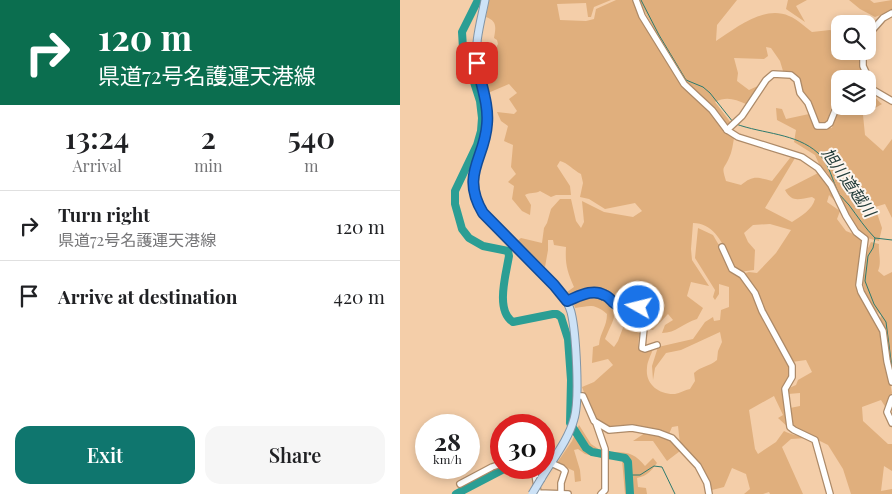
<!DOCTYPE html>
<meta charset="utf-8">
<style>
body{margin:0;font-family:"Playfair Display","Noto Sans JP",serif;background:#f6f6f6;color:#202124;height:100vh;display:flex;flex-direction:column;font-size:19px;white-space:nowrap}
*{box-sizing:border-box;margin:0}
p{font-size:16px;color:#757577}
.icon{flex:none;width:28px;height:28px;fill:none;stroke:currentColor;stroke-width:2;stroke-linecap:round;stroke-linejoin:round}
.map{position:relative;flex:1;overflow:hidden}
.sheet{display:flex;flex-direction:column;background:#fff;width:400px}
.sheet>*{flex:none}
.top-card{background:#0b6e4f;color:#fff;overflow:hidden}
.buttons{position:absolute;left:431px;top:15px;display:grid;gap:10px}
.buttons a{display:grid;place-items:center;width:45px;height:45px;border-radius:10px;background:#fff;box-shadow:0 2px 8px #0003;font-size:25px}
.speed{position:absolute;left:15px;top:414px;display:flex;gap:10px;font-size:25px;font-weight:700;text-align:center}
.speed>*{display:grid;place-content:center;width:65px;height:65px;border-radius:50%;background:#fff;box-shadow:0 2px 8px #0003;line-height:1}
.speed small{font-size:12px;font-weight:400}
.speed .limit{border:8px solid #d22;background:#fff;color:#111}
.pin{position:absolute;display:grid;place-items:center;width:42px;height:42px;color:#fff;margin:-21px;border-radius:10px;box-shadow:0 2px 8px #0006}
.me{position:absolute;width:55px;margin:-28px;rotate:278deg;stroke-linejoin:round;filter:drop-shadow(0 0 4px #0008)}
.turn{display:flex;align-items:center;gap:18px;height:105px;padding:0 15px;font-size:22px}
.turn .icon{width:65px;height:65px;stroke-width:2.5}
.turn b{display:block;font-size:35px;line-height:42px}
.eta{display:flex;justify-content:space-evenly;align-items:center;height:85px;text-align:center}
.eta b{font-size:30px;font-weight:600;line-height:35px}
.primary-button{display:flex;gap:10px;margin-top:auto;padding:10px 15px}
.primary-button a{flex:1;height:58px;border-radius:15px;background:#0f766e;color:#fff;font-size:20px;font-weight:600;line-height:58px;text-align:center}
.primary-button a+a{background:#f6f6f6;color:#202124}
ul{padding:0;list-style:none}
li{display:flex;align-items:center;gap:15px;height:70px;padding:0 15px;border-top:1px solid #e0e0e0}
li div{flex:1}
li b{display:block;font-size:19px}
li em{font-style:normal}
main{display:flex;flex:1;min-height:0}
.map>svg:first-child{display:block}
</style>
<main>
<section class="sheet">
<div class="top-card">
<div class="turn"><svg class="icon" aria-label="right" viewBox="0 0 24 24"><path d="M7 20v-9h11M14 6l5 5-5 5"/></svg><div><b>120 m</b>県道72号名護運天港線</div></div>
</div>
<div class="eta">
<div><b>13:24</b><p>Arrival</p></div>
<div><b>2</b><p>min</p></div>
<div><b>540</b><p>m</p></div>
</div>
<ul>
<li><svg class="icon" aria-label="right" viewBox="0 0 24 24"><path d="M7 20v-9h11M14 6l5 5-5 5"/></svg><div><b>Turn right</b><p>県道72号名護運天港線</p></div><em>120 m</em></li>
<li><svg class="icon" aria-label="arrive" viewBox="0 0 24 24"><path d="M6 21V4h12l-3 4 3 4H6"/></svg><div><b>Arrive at destination</b></div><em>420 m</em></li>
</ul>
<div class="primary-button"><a>Exit</a><a>Share</a></div>
</section>
<div class="map">
<svg width="492" height="494" viewBox="0 0 492 494">
<rect width="100%" height="100%" fill="#f4cea9"/>
<g fill="#e0af7d">
<path d="M89,0H211L194,7L191,17H188L186,3L157,4L160,20L186,21L194,19L196,9L216,0H234L262,52L302,103L334,138C333,144 332,152 329,158C324,170 321,165 326,181L341,185C353,175 357,177 372,181L390,158H395L365,208L392,222C401,216 412,210 415,199L412,197C399,199 392,203 385,190L420,172L426,180L435,201L429,195L427,202L440,211L437,219L446,231L456,235L462,239L456,285L480,332L492,393L486,408L481,400L462,407L463,421L488,444H492V471L484,466L481,491L492,489V494H451L443,469L428,445L396,429L392,425L390,408L400,406V393L388,394L387,389L396,385L398,380L412,372L406,360L392,362L342,274L349,272L357,273L376,253L391,230L370,224L353,225L344,233L348,242L355,250L354,270L338,272L335,270C326,252 318,223 293,223L291,249L292,260L309,286L291,282L287,296L303,308L297,319C283,323 276,333 262,333L265,325L273,320L268,314L253,330L246,329L254,312L224,306L218,304L205,293L171,297L167,292L174,287C167,271 165,264 166,247L154,245L153,240H148V250L145,267L117,241L121,238L142,243L144,228L147,223L151,209L160,199H171L176,221L181,228L184,222L182,201L204,212L233,217L242,211L235,203L205,209L189,199L180,197L183,183L181,174C173,170 168,163 160,161L157,166L170,186L171,195H156L151,197L140,191C135,194 130,192 125,195L131,205L130,215L122,211L112,199L114,186L108,182L116,174L111,167L113,145L104,141L108,126L101,121L97,112L114,114L117,111L109,99L117,93L109,84L88,93L83,72L98,44L97,40L94,38C96,27 97,21 86,17Z"/>
<path d="M239,0H337L317,25L316,41C336,28 364,5 389,16C397,19 405,27 412,32L430,30L440,34V51H460L463,79H440V92L433,102L427,122L424,124H418L401,92L398,79L392,72L383,71L380,61L371,48L366,47L368,56L364,59L334,58L338,73L337,81L349,90L362,84L346,104C335,99 326,96 315,102L331,123L328,126L319,113L287,83L261,42Z"/>
<polygon points="388,0 407,0 396,6 405,22 386,9"/>
<polygon points="449,0 470,0 474,3 492,0 492,11 475,17 460,9"/>
<path d="M468,91C474,93 476,100 482,104L463,115L465,135L483,151L492,139V218L485,204L475,207L482,228L479,241L467,238L460,231L451,219L428,174L419,164L415,155L394,142L396,130L377,120L376,108L382,109L386,119L409,114L414,127L432,128L436,110L440,102V106H468Z"/>
<path d="M298,228L313,235L320,247L330,270L342,279L350,288L387,361L390,375L382,389L389,428L378,418L383,415L374,396L349,410L355,449L358,454L376,442L384,431C391,435 399,435 407,438L391,439L382,447L403,494H370L369,492L363,494H344L350,489L346,474L332,468L324,487L312,490L310,481L297,463L280,444L278,426L272,427L269,434C252,432 211,432 199,423C192,416 186,397 182,387L194,382L213,365L208,359L192,363L193,347L199,345C200,332 207,327 207,314C194,303 190,306 175,308L173,301C186,296 216,289 215,313C214,321 208,331 205,339L214,347L218,341L224,325L218,322L221,313H245C246,325 234,337 240,351L245,352L253,349C251,355 247,362 247,368C245,384 259,395 275,394C280,393 285,390 290,389L295,381L294,373C301,366 309,367 317,360L318,351L322,342L320,332L281,350L266,353L255,368L253,380L252,366L258,347L293,339L305,322L313,317L314,321L320,320L321,310L329,307V287L319,284V294L315,300L313,297L315,290L295,258Z"/>
<path d="M471,242L479,244C478,253 482,262 478,271L484,276L492,272V376L484,330L480,319L481,315C472,309 464,293 463,283L468,248Z"/>
<polygon points="179,425 191,444 200,450 202,458 185,454 178,449 174,450 180,470 181,481 175,482 174,471 157,463 172,441"/>
<path d="M245,433C262,436 269,437 280,451L267,461L253,441H233Z"/>
<path d="M215,452C230,452 236,455 245,466L253,458L257,463C251,471 247,476 237,478L238,487L246,488L247,494H225L222,460L214,458Z"/>
</g>
<g fill="none" stroke-linecap="round" stroke-linejoin="round">
<g stroke="#2d7a6e" stroke-width="1">
<polyline points="241,0 259,35 286,80 303,87 310,93 333,122"/>
<path d="M336,124C363,134 396,133 418,153C430,164 432,181 439,194C442,198 446,201 449,205C458,217 465,228 475,238L473,248L468,256L465,281L474,304L486,322L492,368"/>
<polyline points="475,238 492,240"/>
<polyline points="229,475 240,475 254,466 262,467 275,494"/>
</g>
<g stroke="#2b9e94" stroke-width="8">
<path d="M78,0L62,32L63,48L80,101L82,118L81,131L77,145L55,191V204L62,229L69,238L83,246L108,251L109,256C106,274 95,311 113,322L153,314H157L161,317L168,339L171,380L170,423L186,448L192,452L225,458L228,462L230,494"/>
<polyline points="56,494 106,468"/>
</g>
<g stroke="#ad8a68" stroke-width="8">
<g id="minor">
<polyline points="236,0 242,16 284,84 312,110 327,130 338,137 402,157 418,168 431,185 446,216 456,232 465,239 459,285 461,292 483,331 487,361 492,382"/>
<polyline points="468,35 483,18 492,13"/>
<polyline points="463,51 463,66 469,79 468,87"/>
<polyline points="468,87 492,101"/>
<polyline points="327,130 342,116 366,80 373,74 391,75 397,80 400,93 408,103 417,126 426,126 430,123 440,98"/>
<polyline points="322,247 332,269 342,275 355,293 362,311 392,366 392,377 385,389 390,427 394,430 415,440 430,494"/>
<path d="M167,301C182,295 197,287 210,299C214,303 218,307 223,308C232,310 241,306 250,309L253,318L244,328L242,348L245,349L257,345"/>
<polyline points="177,396 183,396 194,421 209,430 232,428 259,433 272,438 298,466 307,483 309,494"/>
<polyline points="492,398 487,412 492,423"/>
<polyline points="196,423 205,449 205,490 201,494"/>
<polyline points="151,463 162,468 165,471 161,483 161,493"/>
<polyline points="134,468 138,493 168,494"/>
<polyline points="60,484 92,467 101,464"/>
</g>
</g>
<g stroke="#8294a4" stroke-width="9">
<path id="major" d="M85,0C81,21 74,44 77,65C79,84 88,102 88,122C87,132 83,142 80,152C72,176 71,196 87,217L161,292C165,298 169,305 171,312C176,332 180,400 174,419C168,441 152,460 141,479"/>
</g>
<use href="#minor" stroke="#fff" stroke-width="5.5"/>
<use href="#major" stroke="#cde2f6" stroke-width="7"/>
<g stroke="#8294a4" stroke-width="9" stroke-linecap="butt">
<polyline id="major-bridge" points="132,494 141,479"/>
</g>
<use href="#major-bridge" stroke="#cde2f6" stroke-width="7"/>
</g>
<g fill="none" stroke-linecap="round" stroke-linejoin="round">
<g stroke="#114b97" stroke-width="12">
<path id="route" d="M77,63C80,83 89,103 87,124C85,159 60,174 83,213L154,285L167,301C178,297 192,288 204,295C208,296 211,300 213,302C221,309 229,308 239,307"/>
</g>
<use href="#route" stroke="#1a73e8" stroke-width="9"/>
</g>
<g text-anchor="middle" stroke-width="4" stroke-linejoin="round" paint-order="stroke">
<g font-size="16" font-style="italic" fill="#253e3b" stroke="#fdf5ee">
<text transform="translate(449 182) rotate(55)" y="6">旭川道越川</text>
</g>
</g>
</svg>
<div class="buttons">
<a><svg class="icon" aria-label="search" viewBox="0 0 24 24"><circle cx="10" cy="10" r="6"/><path d="M15 15l6 6"/></svg></a>
<a><svg class="icon" aria-label="layers" viewBox="0 0 24 24"><path d="M12 4l9 5-9 5-9-5zM3 14l9 5 9-5"/></svg></a>
</div>
<div class="speed"><div>28<small>km/h</small></div><div class="limit">30</div></div>
<div class="pin" style="left:77px;top:63px;background:#d93025"><svg class="icon" aria-label="arrive" viewBox="0 0 24 24"><path d="M6 21V4h12l-3 4 3 4H6"/></svg></div>
<svg class="me" style="left:239px;top:307px" viewBox="-20 -20 40 40"><circle r="17" fill="#1a73e8" stroke="#fff" stroke-width="3"/><path d="M0-11L8 9 0 5-8 9z" fill="#fff"/></svg>
</div>
</main>
